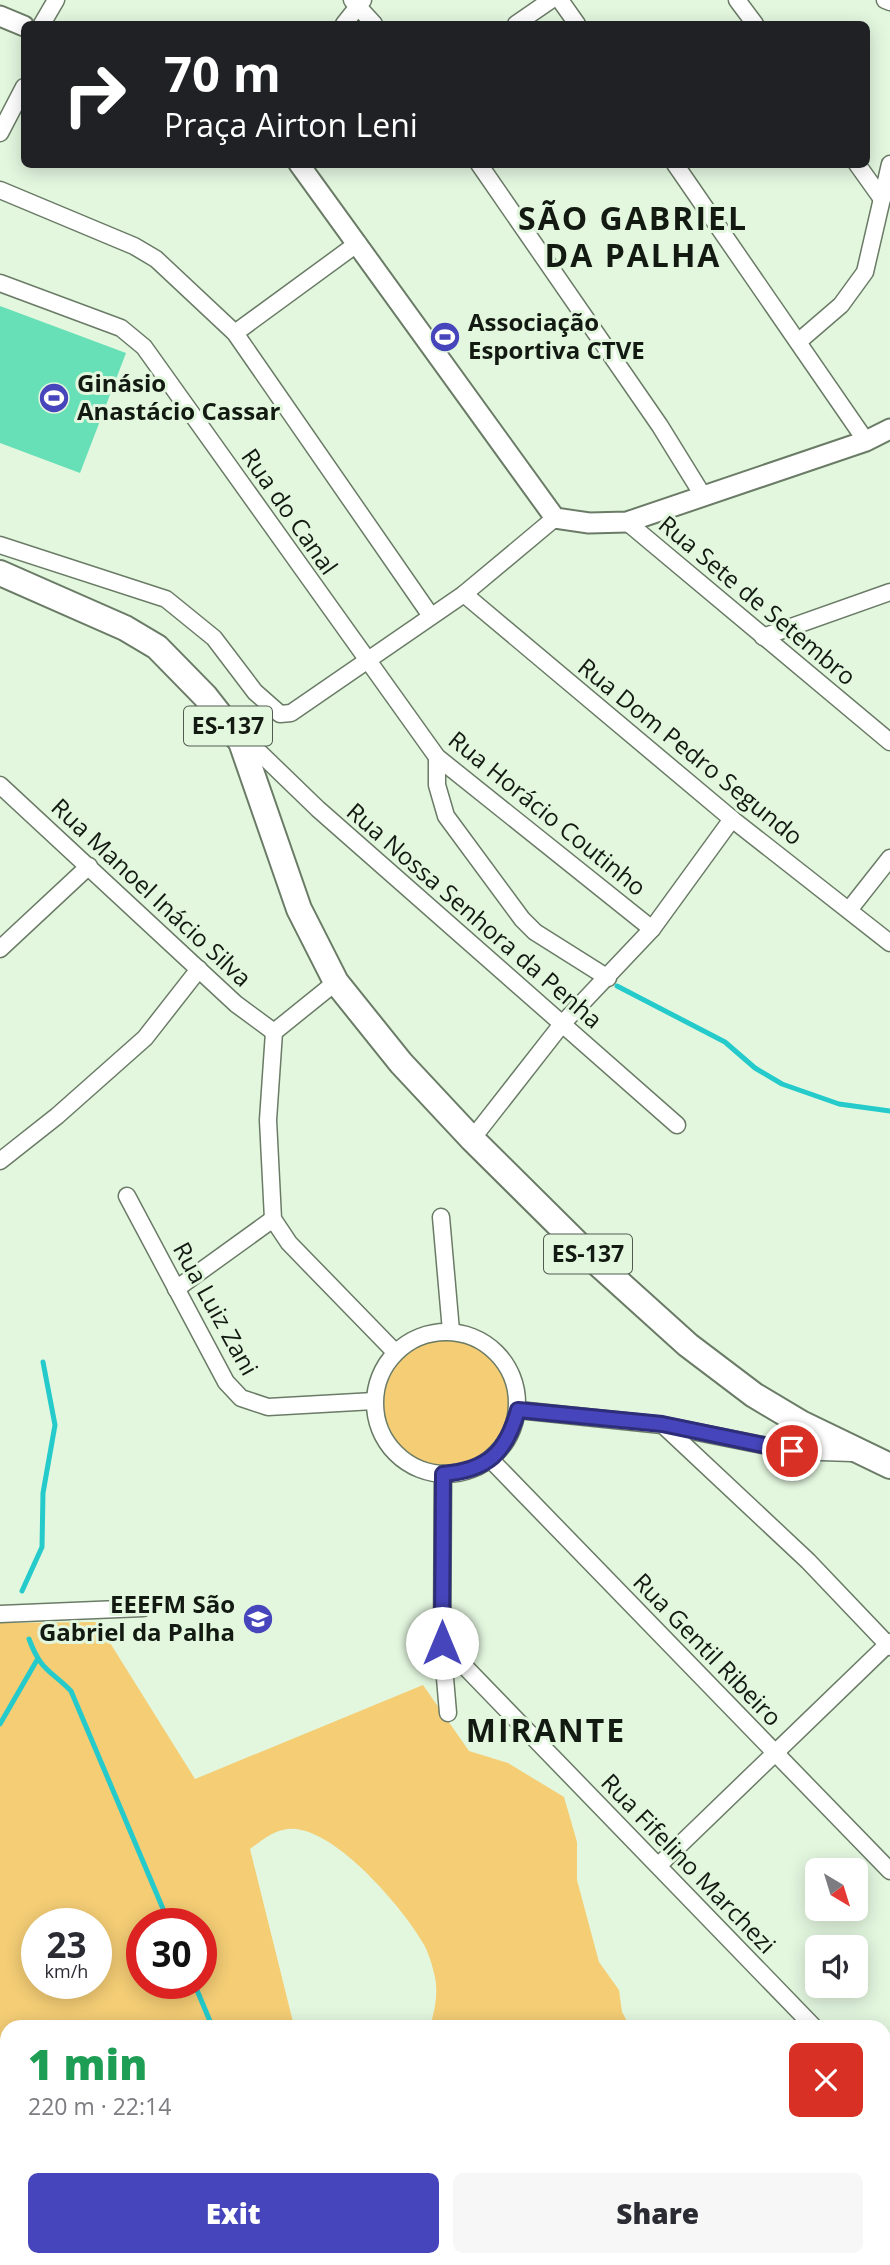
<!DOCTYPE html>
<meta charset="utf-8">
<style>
body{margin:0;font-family:"Open Sans",sans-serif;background:#f7f7f7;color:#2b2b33;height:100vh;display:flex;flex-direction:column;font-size:26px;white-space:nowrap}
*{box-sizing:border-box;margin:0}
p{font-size:23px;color:#7c7c81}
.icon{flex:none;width:38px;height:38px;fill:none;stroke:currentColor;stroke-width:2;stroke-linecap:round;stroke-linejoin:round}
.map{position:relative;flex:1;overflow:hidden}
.drawer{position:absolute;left:0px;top:2020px;width:891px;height:247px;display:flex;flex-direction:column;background:#fff;border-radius:21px 21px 0 0;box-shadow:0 4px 18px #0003}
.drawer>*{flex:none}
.guide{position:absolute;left:21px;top:21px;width:849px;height:147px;border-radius:10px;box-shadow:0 4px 18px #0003;background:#202124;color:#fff;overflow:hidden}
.needle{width:46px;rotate:142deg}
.buttons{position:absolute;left:805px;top:1858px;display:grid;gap:14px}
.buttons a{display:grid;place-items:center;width:63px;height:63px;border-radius:10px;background:#fff;box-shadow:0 4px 18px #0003;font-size:35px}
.speed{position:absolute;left:21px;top:1908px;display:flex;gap:14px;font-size:35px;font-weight:700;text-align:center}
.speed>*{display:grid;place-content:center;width:91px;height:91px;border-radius:50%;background:#fff;box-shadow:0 4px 18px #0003;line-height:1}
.speed small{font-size:18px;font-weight:400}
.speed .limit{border:10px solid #d22;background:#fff;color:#111}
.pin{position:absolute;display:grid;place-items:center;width:60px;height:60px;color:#fff;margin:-30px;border:4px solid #fff;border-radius:50%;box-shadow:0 2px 7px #0007}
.me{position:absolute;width:77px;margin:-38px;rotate:0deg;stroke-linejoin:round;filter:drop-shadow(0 0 5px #0008)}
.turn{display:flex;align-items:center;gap:24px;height:147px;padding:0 28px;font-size:32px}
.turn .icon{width:91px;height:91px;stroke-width:2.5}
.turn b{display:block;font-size:49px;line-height:60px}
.round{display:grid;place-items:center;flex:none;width:74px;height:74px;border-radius:10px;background:#f7f7f7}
.headline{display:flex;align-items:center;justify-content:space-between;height:119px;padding:0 28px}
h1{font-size:42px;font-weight:800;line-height:52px;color:#1e9e55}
.button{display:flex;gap:14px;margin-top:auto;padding:14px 28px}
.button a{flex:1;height:80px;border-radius:10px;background:#4645bb;color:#fff;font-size:28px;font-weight:800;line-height:80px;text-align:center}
.button a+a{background:#f7f7f7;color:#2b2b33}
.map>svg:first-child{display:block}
</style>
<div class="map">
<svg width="890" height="2265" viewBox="0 0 890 2265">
<rect width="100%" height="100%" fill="#e3f7df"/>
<g fill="#f4cd75" fill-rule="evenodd">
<circle cx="447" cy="1403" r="63"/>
<path d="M97,1622L195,1779L423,1685L469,1751L508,1763L564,1797L577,1842V1880L599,1962L619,1990L622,2012L629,2025L661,2026H430C435,2010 439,1991 434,1973C432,1964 428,1951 423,1943C403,1908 332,1824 288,1829C274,1830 261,1841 250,1849L294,2026H7V2179L0,2172V1623ZM37,1923H96V1983H37ZM142,1923H201V1983H142Z"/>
<polygon points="355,2259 865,2259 870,2265 355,2265"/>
</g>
<polygon fill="#25cacb" points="222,2259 338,2259 339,2265 227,2265"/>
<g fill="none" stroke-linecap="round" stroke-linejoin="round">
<g stroke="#25cacb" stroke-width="5">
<polyline points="617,986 725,1042 755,1068 782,1084 839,1104 890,1111"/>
<polyline points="22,1591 42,1547 43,1493 55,1425 43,1362"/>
<path d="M29,1639C41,1671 49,1669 71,1691L169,1923"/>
<polyline points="0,1724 37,1660"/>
<polyline points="194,1983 212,2026"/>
</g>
</g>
<polygon fill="#68e0b7" points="0,306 126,353 80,473 0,443"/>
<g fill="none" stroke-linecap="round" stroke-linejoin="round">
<g stroke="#6a7b66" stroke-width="19">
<g id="minor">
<polyline points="352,0 374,24"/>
<polyline points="560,0 577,24"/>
<polyline points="737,0 755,24"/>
<polyline points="885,0 890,2"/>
<polyline points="42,24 56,0"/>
<polyline points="344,24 363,0"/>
<polyline points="516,24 551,0"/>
<polyline points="0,133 24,87"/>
<polyline points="479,164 660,426 702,494"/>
<polyline points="675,164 866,441"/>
<polyline points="857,164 882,199"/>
<polyline points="0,190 134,246 156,259 235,333 431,616"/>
<polyline points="0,283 121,328 144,347 437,757 652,929"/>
<polyline points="235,333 358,243"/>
<polyline points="798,342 841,305 865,272 890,164"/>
<polyline points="627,522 890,742"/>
<polyline points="0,545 166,599 214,638 255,692 280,714 291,713 464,594 555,518"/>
<polyline points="464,594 732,819 890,943"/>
<polyline points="763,637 890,592"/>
<polyline points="241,742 258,751 318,809 677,1125"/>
<polyline points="437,757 437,785 446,816 522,919 535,932 608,978"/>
<polyline points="0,785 236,1004 274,1032"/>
<polyline points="849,910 890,858"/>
<polyline points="0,949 89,866"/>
<polyline points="336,982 274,1032 268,1120 273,1219 289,1243 395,1352"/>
<polyline points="472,1139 562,1024 652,929 732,819"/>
<polyline points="0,1161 57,1116 145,1038 199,969"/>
<polyline points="127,1196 226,1382 241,1398 268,1407 374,1401"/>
<polyline points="441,1217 451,1331"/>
<polyline points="176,1289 273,1219"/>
<circle cx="446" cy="1403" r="71"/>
<polyline points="518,1410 662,1425 792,1451 852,1453"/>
<polyline points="664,1426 808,1561 890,1647"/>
<polyline points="491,1460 890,1871"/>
<polyline points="443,1474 442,1643 448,1713"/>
<polyline points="0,1614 143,1608"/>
<polyline points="442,1643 813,2026"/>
<polyline points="659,1865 890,1642"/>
<polyline points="884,2101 890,2107"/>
</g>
</g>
<g stroke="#6a7b66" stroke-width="23">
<g id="tertiary">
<polyline points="0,16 24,26"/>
<polyline points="299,164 555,518 589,523 627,522 866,441 890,429"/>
</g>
</g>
<g stroke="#6a7b66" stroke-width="28">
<polyline id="primary" points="0,573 125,628 157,647 205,696 241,742 299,909 336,982 401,1063 472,1139 595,1261 688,1345 754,1395 801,1423 890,1466"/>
</g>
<use href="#minor" stroke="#fff" stroke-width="16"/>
<use href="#tertiary" stroke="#fff" stroke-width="19"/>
<use href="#primary" stroke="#fff" stroke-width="24"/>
</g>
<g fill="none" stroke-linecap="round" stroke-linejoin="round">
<g stroke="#2e2d7a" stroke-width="18">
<path id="route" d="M442,1643L443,1474C488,1470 506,1453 518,1410L662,1424L792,1451"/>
</g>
<use href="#route" stroke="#4645bb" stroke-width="12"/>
</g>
<defs>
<g id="stadium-disc" transform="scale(1.575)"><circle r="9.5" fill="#4645bb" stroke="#e3f7df"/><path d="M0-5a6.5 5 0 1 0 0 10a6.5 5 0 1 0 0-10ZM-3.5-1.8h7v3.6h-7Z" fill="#fff"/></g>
<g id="school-disc" transform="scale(1.575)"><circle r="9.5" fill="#4645bb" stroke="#e3f7df"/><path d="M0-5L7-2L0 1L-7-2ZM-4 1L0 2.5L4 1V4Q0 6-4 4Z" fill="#fff"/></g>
</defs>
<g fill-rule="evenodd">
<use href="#stadium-disc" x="445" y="337"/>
<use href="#stadium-disc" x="54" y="398"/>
<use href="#school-disc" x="258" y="1619"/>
</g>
<g text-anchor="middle" stroke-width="6" stroke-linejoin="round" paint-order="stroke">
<g fill="#e3f7df" stroke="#515c50" stroke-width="2">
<rect x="184" y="706.5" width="88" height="39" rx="5"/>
<rect x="544" y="1234.5" width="88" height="39" rx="5"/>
</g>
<g font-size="23" font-weight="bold" fill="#131a12">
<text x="228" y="734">ES-137</text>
<text x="588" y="1262">ES-137</text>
</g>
<g font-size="24" font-weight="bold" fill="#131a12" stroke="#e3f7df" text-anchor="start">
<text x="468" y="331">Associação<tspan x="468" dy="28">Esportiva CTVE</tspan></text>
<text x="77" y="392">Ginásio<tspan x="77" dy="28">Anastácio Cassar</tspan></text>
<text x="235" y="1613" text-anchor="end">EEEFM São<tspan x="235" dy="28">Gabriel da Palha</tspan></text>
</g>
<g font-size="24" fill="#131a12" stroke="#e3f7df">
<text transform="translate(289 512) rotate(55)" y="8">Rua do Canal</text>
<text transform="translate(757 601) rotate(40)" y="8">Rua Sete de Setembro</text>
<text transform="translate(690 752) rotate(39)" y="8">Rua Dom Pedro Segundo</text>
<text transform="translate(547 814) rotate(39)" y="8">Rua Horácio Coutinho</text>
<text transform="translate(151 893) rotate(43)" y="8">Rua Manoel Inácio Silva</text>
<text transform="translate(474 916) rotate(41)" y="8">Rua Nossa Senhora da Penha</text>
<text transform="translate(215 1309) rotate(61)" y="8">Rua Luiz Zani</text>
<text transform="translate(707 1650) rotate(46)" y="8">Rua Gentil Ribeiro</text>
<text transform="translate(688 1864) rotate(46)" y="8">Rua Fifelino Marchezi</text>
</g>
<g font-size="32" font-weight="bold" letter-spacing="2" fill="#131a12" stroke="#e3f7df">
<text x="633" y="230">SÃO GABRIEL<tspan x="633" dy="37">DA PALHA</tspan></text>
<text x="546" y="1742">MIRANTE</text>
</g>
</g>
</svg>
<div class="buttons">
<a><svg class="needle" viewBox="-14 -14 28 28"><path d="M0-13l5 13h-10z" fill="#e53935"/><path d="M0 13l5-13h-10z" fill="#7c7c81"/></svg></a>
<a><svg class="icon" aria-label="sound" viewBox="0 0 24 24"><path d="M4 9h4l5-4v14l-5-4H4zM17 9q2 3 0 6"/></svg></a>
</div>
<div class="speed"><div>23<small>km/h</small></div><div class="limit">30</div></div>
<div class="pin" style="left:792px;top:1451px;background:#d93025"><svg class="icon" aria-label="arrive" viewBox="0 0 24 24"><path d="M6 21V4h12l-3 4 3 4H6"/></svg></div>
<svg class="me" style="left:442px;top:1643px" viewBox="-20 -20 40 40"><circle r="19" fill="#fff"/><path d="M0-13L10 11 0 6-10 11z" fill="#4645bb"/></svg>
<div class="guide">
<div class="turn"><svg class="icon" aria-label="right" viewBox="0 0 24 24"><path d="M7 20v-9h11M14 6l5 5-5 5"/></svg><div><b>70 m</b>Praça Airton Leni</div></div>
</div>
<section class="drawer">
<div class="headline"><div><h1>1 min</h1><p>220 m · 22:14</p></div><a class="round" style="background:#d93025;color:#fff"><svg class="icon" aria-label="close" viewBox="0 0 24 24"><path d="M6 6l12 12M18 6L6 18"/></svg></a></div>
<div class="button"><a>Exit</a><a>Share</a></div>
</section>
</div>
